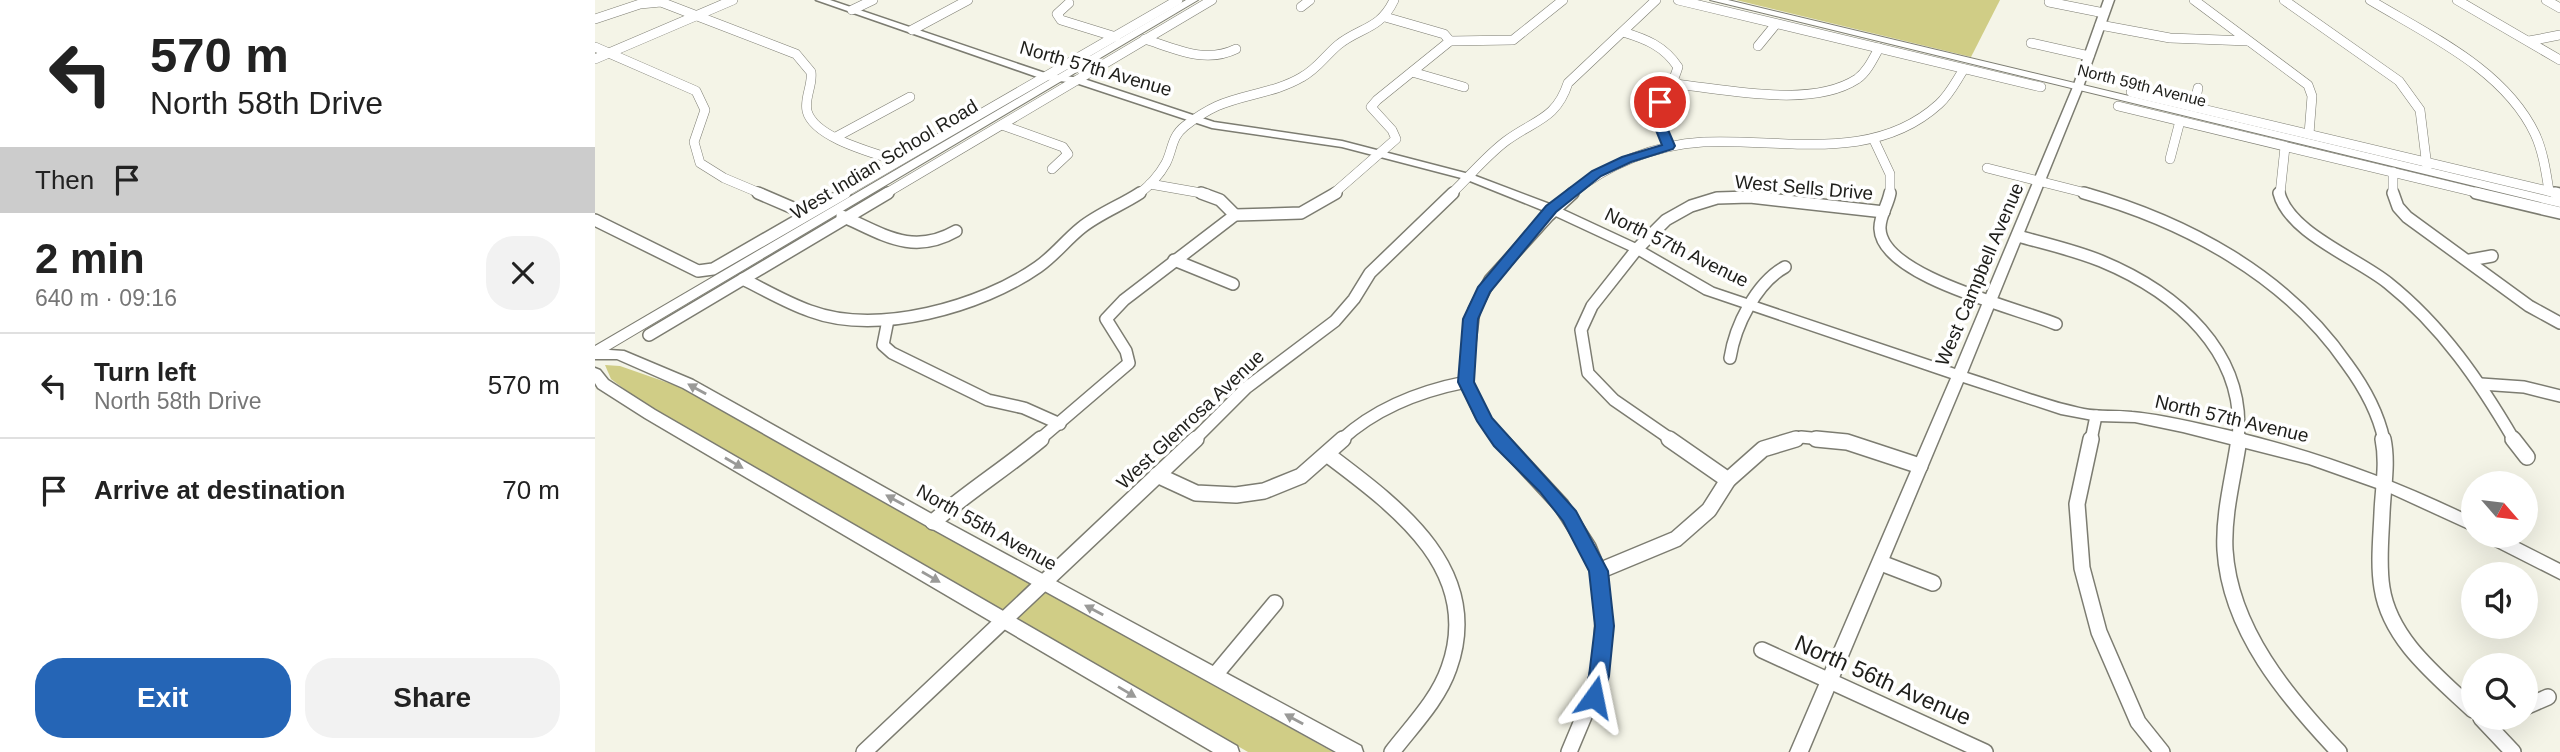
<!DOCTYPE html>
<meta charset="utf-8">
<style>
body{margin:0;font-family:Helvetica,sans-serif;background:#f2f2f2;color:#222;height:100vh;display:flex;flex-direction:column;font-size:26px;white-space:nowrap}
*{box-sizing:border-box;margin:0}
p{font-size:23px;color:#767676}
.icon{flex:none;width:38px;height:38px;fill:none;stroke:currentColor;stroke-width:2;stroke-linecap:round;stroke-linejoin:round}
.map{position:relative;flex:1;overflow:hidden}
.sheet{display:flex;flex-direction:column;background:#fff;width:595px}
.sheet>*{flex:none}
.top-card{background:#fff;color:#222;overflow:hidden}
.needle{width:46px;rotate:118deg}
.tools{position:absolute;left:1866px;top:471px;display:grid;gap:14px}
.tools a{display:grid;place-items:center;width:77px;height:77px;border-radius:50%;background:#fff;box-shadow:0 7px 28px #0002;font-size:35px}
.pin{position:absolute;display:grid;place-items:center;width:60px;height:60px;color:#fff;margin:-30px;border:4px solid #fff;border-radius:50%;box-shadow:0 2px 7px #0007}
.me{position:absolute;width:77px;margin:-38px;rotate:12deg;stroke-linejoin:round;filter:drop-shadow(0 0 5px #0008)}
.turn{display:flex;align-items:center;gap:24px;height:147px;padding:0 35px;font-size:32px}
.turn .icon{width:91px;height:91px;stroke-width:2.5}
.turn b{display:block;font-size:49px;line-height:60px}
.then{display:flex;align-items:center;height:66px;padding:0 35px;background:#0003;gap:14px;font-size:26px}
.round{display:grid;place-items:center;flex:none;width:74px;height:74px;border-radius:28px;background:#f2f2f2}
.summary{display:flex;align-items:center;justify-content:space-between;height:119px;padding:0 35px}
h1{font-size:42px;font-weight:600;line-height:52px}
.action{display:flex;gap:14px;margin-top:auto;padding:14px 35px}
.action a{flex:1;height:80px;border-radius:28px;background:#2565b6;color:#fff;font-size:28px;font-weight:600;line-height:80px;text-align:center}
.action a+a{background:#f2f2f2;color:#222}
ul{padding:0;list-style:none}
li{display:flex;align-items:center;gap:21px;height:105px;padding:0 35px;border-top:2px solid #e0e0e0}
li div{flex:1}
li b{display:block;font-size:26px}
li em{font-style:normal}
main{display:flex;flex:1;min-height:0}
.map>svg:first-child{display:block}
</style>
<main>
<section class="sheet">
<div class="top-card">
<div class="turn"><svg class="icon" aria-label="left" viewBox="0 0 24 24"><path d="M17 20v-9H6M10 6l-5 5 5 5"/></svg><div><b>570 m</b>North 58th Drive</div></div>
<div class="then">Then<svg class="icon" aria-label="arrive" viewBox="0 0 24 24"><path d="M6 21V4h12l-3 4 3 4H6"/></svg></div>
</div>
<div class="summary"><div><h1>2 min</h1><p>640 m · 09:16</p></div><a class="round"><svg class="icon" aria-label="close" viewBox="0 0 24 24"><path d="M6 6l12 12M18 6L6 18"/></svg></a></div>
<ul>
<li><svg class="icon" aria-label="left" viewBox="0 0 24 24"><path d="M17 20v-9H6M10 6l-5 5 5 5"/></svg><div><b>Turn left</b><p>North 58th Drive</p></div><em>570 m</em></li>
<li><svg class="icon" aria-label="arrive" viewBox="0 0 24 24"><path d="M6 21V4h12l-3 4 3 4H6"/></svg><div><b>Arrive at destination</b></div><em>70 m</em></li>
</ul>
<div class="action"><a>Exit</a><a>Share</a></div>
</section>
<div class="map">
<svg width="1965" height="752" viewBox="0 0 1965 752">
<rect width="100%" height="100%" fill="#f4f4e7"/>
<g fill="#d0cd86">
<polygon points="1141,0 1405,0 1376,57"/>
<polygon points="10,365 25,366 88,388 738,752 653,752 45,401 16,379"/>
</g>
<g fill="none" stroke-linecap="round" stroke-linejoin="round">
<g stroke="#7c7c71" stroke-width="10">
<g id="minor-far2">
<polyline points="1083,0 1446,87"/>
<polyline points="1599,0 1713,85 1717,96 1714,134"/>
<polyline points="1689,0 1804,81 1825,110 1832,167"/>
<path d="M1775,0C1833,35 1909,69 1940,134C1948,151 1951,172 1954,191"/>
<polyline points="1862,0 1965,60"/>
<polyline points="1951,0 1965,8"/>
<polyline points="1454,2 1509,13"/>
<polyline points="474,3 462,14 466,20 521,37"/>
<polyline points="706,7 715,0"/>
<polyline points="257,10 278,0"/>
<polyline points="790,17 849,34 855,41"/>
<path d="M0,19L45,4L66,2L201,54L216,72C218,85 209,98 212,111C219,138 279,153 303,161"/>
<polyline points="1505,25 1575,38 1653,41"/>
<polyline points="317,30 373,0"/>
<path d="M1028,32C1051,39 1069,46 1083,67C1072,103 1055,107 1074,146"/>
<path d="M550,39C581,49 610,64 641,49"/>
<polyline points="1934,41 1965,35"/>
<polyline points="1436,43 1494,56"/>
<polyline points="1163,46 1181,24"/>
<polyline points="0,47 101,91 110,110 99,142 105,163 129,178 167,194"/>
<polyline points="0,59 138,0"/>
<polyline points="817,72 869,87"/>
<path d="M1079,84C1131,89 1216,109 1262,79C1272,72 1278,59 1284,48"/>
<polyline points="1536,92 1965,194"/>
<polyline points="1523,106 1888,194"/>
<polyline points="1599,107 1603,88"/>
<polyline points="407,125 468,147 473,154 457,169"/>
<polyline points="241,137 315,97"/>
<polyline points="1279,140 1295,174 1295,194"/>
<polyline points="1575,159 1585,121"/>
<polyline points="1392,168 1495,194"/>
<polyline points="1798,172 1798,194"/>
<polyline points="555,184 612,194"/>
<polyline points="247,194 583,0"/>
<polyline points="290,194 617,0"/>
<path d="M543,194C554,187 565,174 571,163C578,149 576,137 590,126C599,119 611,111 622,106C649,94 680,93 707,77C722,69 730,56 743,45C765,27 785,30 799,0"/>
<polyline points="738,194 801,139 797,130 776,107 782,100 855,41 918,40 968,0"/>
<path d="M856,194C874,177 891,156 911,141C939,120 961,120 973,83L1061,0"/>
<path d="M976,194C1013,164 1059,145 1108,142C1188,138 1278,164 1344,104C1355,94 1361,81 1369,69"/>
<polyline points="1685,194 1690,147"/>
</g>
</g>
<g stroke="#7c7c71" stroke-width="14">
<g id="minor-far1">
<polyline points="163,193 212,214"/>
<polyline points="606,193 625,200 640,215"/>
<path d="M1295,193C1293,205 1284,217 1285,229C1287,277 1423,308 1461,324"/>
<path d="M1489,193C1591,222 1691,275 1752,364C1769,387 1783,412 1789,440"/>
<path d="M1684,193C1694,233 1762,258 1793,283C1847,326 1885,382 1919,440"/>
<polyline points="1798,193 1803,207 1812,217 1934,306 1965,323"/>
<polyline points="1881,193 1965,213"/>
<polyline points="1960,193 1965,194"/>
<path d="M247,216C288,234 317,256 361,231"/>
<polyline points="0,220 103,271 118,269 250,193"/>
<path d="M1423,236C1451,244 1479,250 1506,261C1581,292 1652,352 1643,440"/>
<polyline points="579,260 638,284"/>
<polyline points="1875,260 1897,256"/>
<path d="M148,279C170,290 192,303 215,311C282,336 386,307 443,267C459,256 471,240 486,228C503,214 527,205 545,193"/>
<polyline points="293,320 288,345 297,353 393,400 429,408 465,424"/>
<polyline points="54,335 293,193"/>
<path d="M1135,358C1140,326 1161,283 1190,267"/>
<polyline points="1886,384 1929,387 1965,396"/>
<polyline points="444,440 534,363 531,351 511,319 529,300 640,215 706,213 741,193"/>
<polyline points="599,440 651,388 740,321 759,299 775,273 858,193"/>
<path d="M746,440C781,408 825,391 871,382"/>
<polyline points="906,440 886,415 872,385 872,366 879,310 895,280 953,216 978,193"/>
<polyline points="1077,440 1019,400 993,373 986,330 997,306 1042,249 1071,220 1096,206 1122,198 1155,197 1289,212"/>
<polyline points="1195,440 1206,437 1237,440"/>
<polyline points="1496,440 1501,416"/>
</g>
</g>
<g stroke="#7c7c71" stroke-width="18">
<g id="minor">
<polyline points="905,439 966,505 993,547 1005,576 1008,622 1006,660 997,697 974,752"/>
<polyline points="1074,439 1133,480"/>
<polyline points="1221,439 1252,442 1325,466"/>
<polyline points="1496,439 1482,504 1487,568 1504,632 1543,722 1567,752"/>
<path d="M1644,439C1639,475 1628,513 1630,550C1635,630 1692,697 1744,752"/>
<path d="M1788,439C1793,463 1788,488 1787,513C1786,538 1783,564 1787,588C1795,640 1842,676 1878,710"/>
<polyline points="1918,439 1932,457"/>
<path d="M733,455C802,507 889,570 854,668C843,700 817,726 797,752"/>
<polyline points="562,475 601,493 641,495 669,491 706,476 748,439"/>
<path d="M338,522C373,492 411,468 446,439"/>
<polyline points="1286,563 1338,583"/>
<polyline points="1004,571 1081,539 1114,510 1133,480 1168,449 1201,439"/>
<polyline points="1167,650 1390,752"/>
<polyline points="620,675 680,603"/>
<polyline points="1930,707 1953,697"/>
<polyline points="1886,718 1918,752"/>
<polyline points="269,752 601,439"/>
</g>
</g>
<g stroke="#7c7c71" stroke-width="3">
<g id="tertiary">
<path d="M221,0H235L453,74L486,78L619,122L747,141L878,175L960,206L1046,246L1119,288L1360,369L1478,87L1509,0H1519L1488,87L1372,373C1411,385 1449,401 1489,409C1505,412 1521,410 1537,412C1569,415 1601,423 1632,430C1717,450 1799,479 1878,518V531L1793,492L1714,464L1588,432L1540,422L1503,421L1466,414L1368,382L1213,752H1195L1356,378L1109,294L1038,252L952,212L870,179L747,147L617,128L481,83L448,79Z"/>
<polygon points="0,349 29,351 98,380 344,518 766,746 768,752 741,752 332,526 88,388 22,359 0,359"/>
<polygon points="0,368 5,370 13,380 60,410 642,746 644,752 618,752 50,418 3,388 0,383"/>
<polygon points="1888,536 1910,536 1965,564 1965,579 1890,541"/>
</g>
</g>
<g stroke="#7c7c71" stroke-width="2">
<g id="secondary">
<polygon points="591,0 603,0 0,358 0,346"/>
<polygon points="1115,0 1133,0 1965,199 1965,207"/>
</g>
</g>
<use href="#minor-far2" stroke="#fff" stroke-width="9"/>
<use href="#minor-far1" stroke="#fff" stroke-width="11"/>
<use href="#minor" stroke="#fff" stroke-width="15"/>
<use href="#tertiary" fill="#fff" fill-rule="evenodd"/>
<use href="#secondary" fill="#fff" fill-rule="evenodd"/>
</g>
<defs><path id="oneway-solid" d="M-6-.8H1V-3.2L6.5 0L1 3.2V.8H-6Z" transform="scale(1.75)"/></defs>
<g fill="#9a9a98">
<use href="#oneway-solid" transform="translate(102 389) rotate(-151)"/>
<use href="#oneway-solid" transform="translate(139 463) rotate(30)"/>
<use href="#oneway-solid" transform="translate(300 500) rotate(-151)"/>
<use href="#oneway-solid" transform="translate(336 577) rotate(30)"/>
<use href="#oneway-solid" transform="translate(499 610) rotate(-152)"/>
<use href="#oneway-solid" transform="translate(532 692) rotate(31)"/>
<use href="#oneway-solid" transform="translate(699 719) rotate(-151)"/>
</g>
<polygon fill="#2565b6" stroke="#184276" stroke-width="2" points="1061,100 1071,102 1068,118 1080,146 1078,149 1036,162 1006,176 961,212 895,292 883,319 879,382 897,418 981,511 1013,571 1019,626 1014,676 1006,703 999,706 991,703 988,697 994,676 1000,626 994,571 968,521 945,492 899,446 882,421 863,382 868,319 883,287 951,206 997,171 1027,157 1067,145 1056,118"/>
<g text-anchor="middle" stroke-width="7" stroke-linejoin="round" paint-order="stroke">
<g font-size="16" fill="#1e1e1a" stroke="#fff">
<text transform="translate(1547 85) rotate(14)" y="6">North 59th Avenue</text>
</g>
<g font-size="19" fill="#1e1e1a" stroke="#fff">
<text transform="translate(501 68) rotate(16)" y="7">North 57th Avenue</text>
<text transform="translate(289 159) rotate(-31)" y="7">West Indian School Road</text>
<text transform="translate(1209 187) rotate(5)" y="7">West Sells Drive</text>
<text transform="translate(1082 247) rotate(26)" y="7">North 57th Avenue</text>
<text transform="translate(1384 274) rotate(-67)" y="7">West Campbell Avenue</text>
<text transform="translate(1637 418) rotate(13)" y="7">North 57th Avenue</text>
<text transform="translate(595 419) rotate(-43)" y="7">West Glenrosa Avenue</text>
<text transform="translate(392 527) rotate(29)" y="7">North 55th Avenue</text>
</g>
<g font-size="23" fill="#1e1e1a" stroke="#fff">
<text transform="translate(1288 680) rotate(24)" y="8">North 56th Avenue</text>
</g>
</g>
</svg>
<div class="tools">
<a><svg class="needle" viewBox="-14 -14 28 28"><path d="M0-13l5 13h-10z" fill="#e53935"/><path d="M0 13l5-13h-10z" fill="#767676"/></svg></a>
<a><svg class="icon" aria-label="sound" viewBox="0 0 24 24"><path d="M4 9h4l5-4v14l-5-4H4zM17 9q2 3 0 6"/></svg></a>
<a><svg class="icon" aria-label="search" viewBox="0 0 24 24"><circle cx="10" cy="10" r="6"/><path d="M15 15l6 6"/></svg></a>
</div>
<div class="pin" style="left:1065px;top:102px;background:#d93025"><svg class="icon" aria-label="arrive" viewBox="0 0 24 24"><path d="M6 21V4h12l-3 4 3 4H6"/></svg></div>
<svg class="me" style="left:999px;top:697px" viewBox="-20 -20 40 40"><path d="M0-17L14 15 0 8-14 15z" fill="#2565b6" stroke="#fff" stroke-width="4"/></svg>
</div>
</main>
